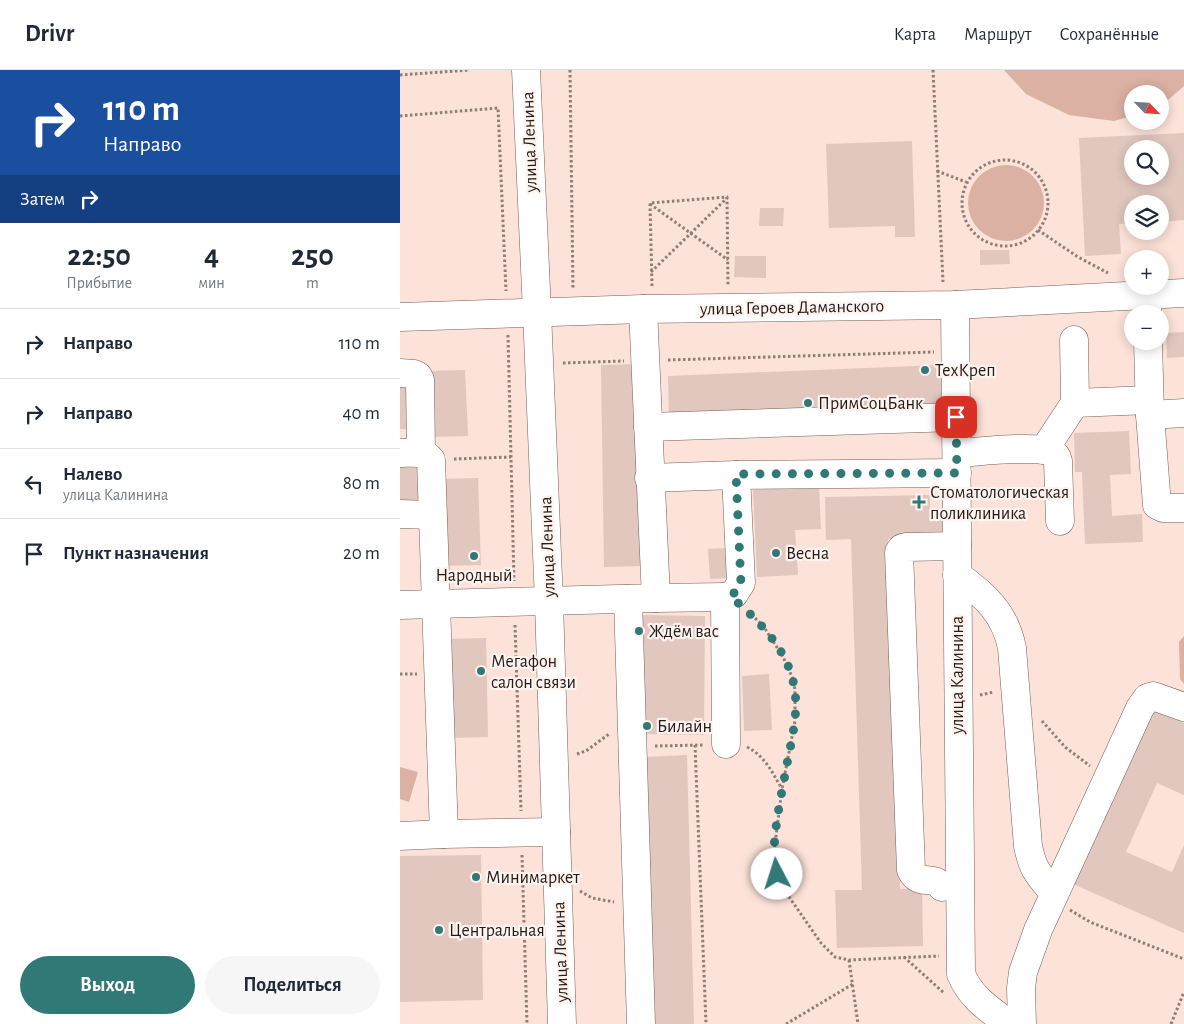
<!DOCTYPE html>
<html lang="ru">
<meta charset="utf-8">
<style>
body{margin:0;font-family:"Alegreya Sans",sans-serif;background:#f6f6f7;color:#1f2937;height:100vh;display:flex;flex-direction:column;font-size:19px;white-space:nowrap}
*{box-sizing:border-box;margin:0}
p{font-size:16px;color:#747a83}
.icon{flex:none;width:28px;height:28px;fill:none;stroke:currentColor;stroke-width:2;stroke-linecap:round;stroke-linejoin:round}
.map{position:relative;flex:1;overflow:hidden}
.sheet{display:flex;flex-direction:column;background:#fff;width:400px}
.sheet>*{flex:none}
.banner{background:#1a4fa0;color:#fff;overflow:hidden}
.needle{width:32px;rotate:115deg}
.controls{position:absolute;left:724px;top:15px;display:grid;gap:10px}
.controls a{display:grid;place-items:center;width:45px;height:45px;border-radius:50%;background:#fff;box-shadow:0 2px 12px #0003;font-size:25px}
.pin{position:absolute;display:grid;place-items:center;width:42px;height:42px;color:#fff;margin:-21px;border-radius:10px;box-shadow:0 2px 8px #0006}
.me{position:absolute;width:55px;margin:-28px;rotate:355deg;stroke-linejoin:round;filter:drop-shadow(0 0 4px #0008)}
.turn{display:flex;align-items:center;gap:18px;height:105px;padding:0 20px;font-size:22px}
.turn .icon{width:65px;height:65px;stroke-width:2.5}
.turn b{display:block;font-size:35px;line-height:42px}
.then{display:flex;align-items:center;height:48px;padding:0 20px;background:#0003;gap:10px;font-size:19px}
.eta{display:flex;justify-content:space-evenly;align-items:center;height:85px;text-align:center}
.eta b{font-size:30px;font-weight:700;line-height:35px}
.primary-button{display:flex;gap:10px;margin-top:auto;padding:10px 20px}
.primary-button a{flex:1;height:58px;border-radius:30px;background:#307976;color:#fff;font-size:20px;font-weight:700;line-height:58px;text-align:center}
.primary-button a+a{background:#f6f6f7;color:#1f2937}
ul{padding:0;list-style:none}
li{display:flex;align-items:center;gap:15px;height:70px;padding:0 20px;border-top:1px solid #e0e1e3}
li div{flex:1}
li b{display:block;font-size:19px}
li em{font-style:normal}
header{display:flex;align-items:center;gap:30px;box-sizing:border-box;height:70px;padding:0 25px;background:#fff;border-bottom:1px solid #e0e1e3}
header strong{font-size:24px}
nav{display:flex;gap:28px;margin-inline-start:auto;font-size:18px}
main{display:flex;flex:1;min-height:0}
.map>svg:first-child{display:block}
</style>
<header>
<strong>Drivr</strong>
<nav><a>Карта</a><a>Маршрут</a><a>Сохранённые</a></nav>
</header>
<main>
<section class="sheet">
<div class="banner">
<div class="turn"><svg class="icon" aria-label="right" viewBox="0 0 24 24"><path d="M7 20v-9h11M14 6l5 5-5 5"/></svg><div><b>110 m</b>Направо</div></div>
<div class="then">Затем<svg class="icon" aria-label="right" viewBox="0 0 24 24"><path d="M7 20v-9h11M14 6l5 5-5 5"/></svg></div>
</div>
<div class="eta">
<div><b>22:50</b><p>Прибытие</p></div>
<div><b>4</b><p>мин</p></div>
<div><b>250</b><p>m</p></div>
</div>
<ul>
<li><svg class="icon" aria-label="right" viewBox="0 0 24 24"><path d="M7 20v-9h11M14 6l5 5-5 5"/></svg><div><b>Направо</b></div><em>110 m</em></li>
<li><svg class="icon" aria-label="right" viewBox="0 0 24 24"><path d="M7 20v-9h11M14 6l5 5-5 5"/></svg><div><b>Направо</b></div><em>40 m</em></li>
<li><svg class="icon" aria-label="left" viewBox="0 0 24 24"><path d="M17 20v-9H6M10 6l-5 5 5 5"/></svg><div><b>Налево</b><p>улица Калинина</p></div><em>80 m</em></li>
<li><svg class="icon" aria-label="arrive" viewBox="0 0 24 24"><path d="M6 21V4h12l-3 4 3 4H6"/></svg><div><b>Пункт назначения</b></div><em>20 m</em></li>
</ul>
<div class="primary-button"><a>Выход</a><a>Поделиться</a></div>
</section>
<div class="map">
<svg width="784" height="954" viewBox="0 0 784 954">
<rect width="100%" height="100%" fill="#fce2d8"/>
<g fill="#dab1a2">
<polygon points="604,0 784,0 784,16 760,37 760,24 732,24 732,46 714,51 669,45 626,24"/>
<circle cx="606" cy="133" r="38"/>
<polygon points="784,566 784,614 780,609 779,572"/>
<polygon points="0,697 18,702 9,732 0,729"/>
</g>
<g fill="#e1c7be" fill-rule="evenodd">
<path d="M784,63V150L760,152V134H732V153L719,154L721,184L685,186L679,68ZM732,79H760V106H732Z"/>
<polygon points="512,71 515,167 495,167 495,156 429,158 426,74"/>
<polygon points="360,138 384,138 383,156 359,156"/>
<polygon points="580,180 609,180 610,194 580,195"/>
<polygon points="335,186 366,186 366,208 334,207"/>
<polygon points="784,262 784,287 767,288 766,263"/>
<polygon points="240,294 242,496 204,497 201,295"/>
<polygon points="540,295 542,333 269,345 268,306"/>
<polygon points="65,300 68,366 30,367 28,301"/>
<polygon points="0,316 10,316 11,359 0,359"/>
<polygon points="729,361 731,404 710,405 712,446 742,444 743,472 685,474 682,402 675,402 674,363"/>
<polygon points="0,397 19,398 18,437 0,437"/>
<polygon points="78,408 81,495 43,496 40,409"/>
<polygon points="419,416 421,459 395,460 398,505 357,507 353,420"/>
<polygon points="530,425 530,438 536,438 536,445 542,445 542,468 488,469 500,819 522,818 523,876 437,878 435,820 462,820 451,469 426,470 425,427"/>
<polygon points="327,478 329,508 310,509 308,479"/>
<polygon points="242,545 305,546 304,665 241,664"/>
<polygon points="86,568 88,667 50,668 48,569"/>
<polygon points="369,604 372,660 344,661 342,606"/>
<polygon points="751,638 784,653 784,725 757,713 726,782 772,802 784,775 784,863 673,814"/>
<polygon points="287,685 294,954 251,954 244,687"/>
<polygon points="81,785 83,930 0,932 0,786"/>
</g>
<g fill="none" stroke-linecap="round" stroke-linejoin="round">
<g stroke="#755e56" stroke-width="29">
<g id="minor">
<polyline points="126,0 137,242"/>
<path d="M555,235L561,904C571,928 589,939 609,954"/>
<polyline points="747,244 748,225"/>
<polyline points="674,270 675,333 749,330"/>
<polyline points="748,271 750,345 784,343"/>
<polyline points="0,303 14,304 18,306 20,310 21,382"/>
<polyline points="750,345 757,435 763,438 784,438"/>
<polyline points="248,357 556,347"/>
<polyline points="644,380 675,333"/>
<path d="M0,383C11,383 24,380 31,390L44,764L156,762"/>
<path d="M557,383C577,382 635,375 651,382C655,384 657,386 658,391L660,451"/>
<polyline points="249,408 336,405 557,403"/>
<polyline points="0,444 32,445"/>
<path d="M557,505C585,525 605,543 612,578L628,776C633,801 639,805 654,823"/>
<polyline points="325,527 334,524 341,513 336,405"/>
<polyline points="256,528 325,527 326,674"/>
<polyline points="228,529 241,954"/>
<polyline points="0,535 256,528 243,239"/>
<polyline points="0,766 44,764"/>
<path d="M542,817C533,804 519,817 511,800L499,482L502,478L506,477L557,476"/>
<polyline points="622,954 621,918 623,902 638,860 740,638 747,628 753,626 784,637"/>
</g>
</g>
<g stroke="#755e56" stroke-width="29">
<g id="major">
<polyline points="137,242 149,532 162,954"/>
<polyline points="0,247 243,239 555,235 784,223"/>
</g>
</g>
<g stroke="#8f7d76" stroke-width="3" stroke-dasharray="2.5 2.5" stroke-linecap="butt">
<polyline points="170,0 173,220"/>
<polyline points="533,0 543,212"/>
<polyline points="0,5 70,0"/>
<polyline points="0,46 98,38 106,221"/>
<circle cx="605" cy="133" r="43"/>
<polyline points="537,101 566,112"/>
<polyline points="250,134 328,190"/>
<polyline points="638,160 678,187 708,203"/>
<polyline points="251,202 327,128"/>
<polyline points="252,216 250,133 327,127 328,216"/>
<polyline points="108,265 114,511"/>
<polyline points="268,290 534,282"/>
<polyline points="163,293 224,291"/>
<polyline points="54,389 111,387"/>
<polyline points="348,541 364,557 383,587 393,609 395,620 395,651 382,719 374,782 377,804 387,824 421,873 435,887 449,890 539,886"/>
<polyline points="115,555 121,741"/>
<polyline points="0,604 17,604"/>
<polyline points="580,625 594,622"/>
<polyline points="642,651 665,677 690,696"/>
<polyline points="295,675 306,954"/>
<polyline points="255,676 303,675"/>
<path d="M347,677C365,686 372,702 382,719"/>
<polyline points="177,684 186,681 209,664"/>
<polyline points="122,785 127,954"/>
<polyline points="180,821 192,828 214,832"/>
<polyline points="670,840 690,852 784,889"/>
<polyline points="504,887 544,923"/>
<polyline points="449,890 458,954"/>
<polyline points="386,954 453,914"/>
<polyline points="771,954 784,922"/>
</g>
<use href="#minor" stroke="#fff" stroke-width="28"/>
<use href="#major" stroke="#fff" stroke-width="28"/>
</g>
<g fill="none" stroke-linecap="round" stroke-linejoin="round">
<path stroke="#307976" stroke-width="9" stroke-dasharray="0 16.2" d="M377,804C376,797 374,789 374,781C375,753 382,722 387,694C392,667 400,639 393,611C385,576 356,548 330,526L338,520L341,514L336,404L557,403L556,347"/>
</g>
<g fill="#307976" stroke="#fef3ef" stroke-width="2">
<circle cx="525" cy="300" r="5"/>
<circle cx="408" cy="333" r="5"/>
<path d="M516.5 424.5h5v5h5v5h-5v5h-5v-5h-5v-5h5z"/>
<circle cx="376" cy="483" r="5"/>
<circle cx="74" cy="486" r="5"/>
<circle cx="239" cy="561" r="5"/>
<circle cx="81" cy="601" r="5"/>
<circle cx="247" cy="656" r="5"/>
<circle cx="76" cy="807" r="5"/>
<circle cx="39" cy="860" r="5"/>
</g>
<g text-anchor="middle" stroke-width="4.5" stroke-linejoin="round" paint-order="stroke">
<g font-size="18" fill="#241b17" stroke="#fef3ef">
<text transform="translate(129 72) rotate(-92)" y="6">улица Ленина</text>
<text transform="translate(392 237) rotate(-1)" y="6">улица Героев Даманского</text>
<text transform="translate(147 477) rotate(-92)" y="6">улица Ленина</text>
<text transform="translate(557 605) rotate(-90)" y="6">улица Калинина</text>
<text transform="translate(160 882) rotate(-92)" y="6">улица Ленина</text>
</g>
<g font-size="18" fill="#241b17" stroke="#fef3ef" text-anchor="start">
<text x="535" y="306">ТехКреп</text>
<text x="418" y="339">ПримСоцБанк</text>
<text x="530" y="428">Стоматологическая<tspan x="530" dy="21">поликлиника</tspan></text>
<text x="386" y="489">Весна</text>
<text x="74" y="511" text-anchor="middle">Народный</text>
<text x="249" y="567">Ждём вас</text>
<text x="91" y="597">Мегафон<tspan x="91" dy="21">салон связи</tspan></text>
<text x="257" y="662">Билайн</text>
<text x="86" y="813">Минимаркет</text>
<text x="49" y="866">Центральная</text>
</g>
</g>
</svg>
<div class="controls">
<a><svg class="needle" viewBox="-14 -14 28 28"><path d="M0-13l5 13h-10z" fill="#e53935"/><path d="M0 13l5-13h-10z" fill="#747a83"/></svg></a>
<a><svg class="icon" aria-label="search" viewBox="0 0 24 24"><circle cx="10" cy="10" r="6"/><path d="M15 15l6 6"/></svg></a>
<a><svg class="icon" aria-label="layers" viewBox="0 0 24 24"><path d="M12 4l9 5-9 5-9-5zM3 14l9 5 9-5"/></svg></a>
<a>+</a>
<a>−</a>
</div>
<div class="pin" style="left:556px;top:347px;background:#d93025"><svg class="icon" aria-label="arrive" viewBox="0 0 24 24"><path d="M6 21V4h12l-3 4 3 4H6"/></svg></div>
<svg class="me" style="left:377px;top:804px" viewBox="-20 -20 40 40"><circle r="19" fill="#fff"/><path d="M0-13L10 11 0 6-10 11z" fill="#307976"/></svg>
</div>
</main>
